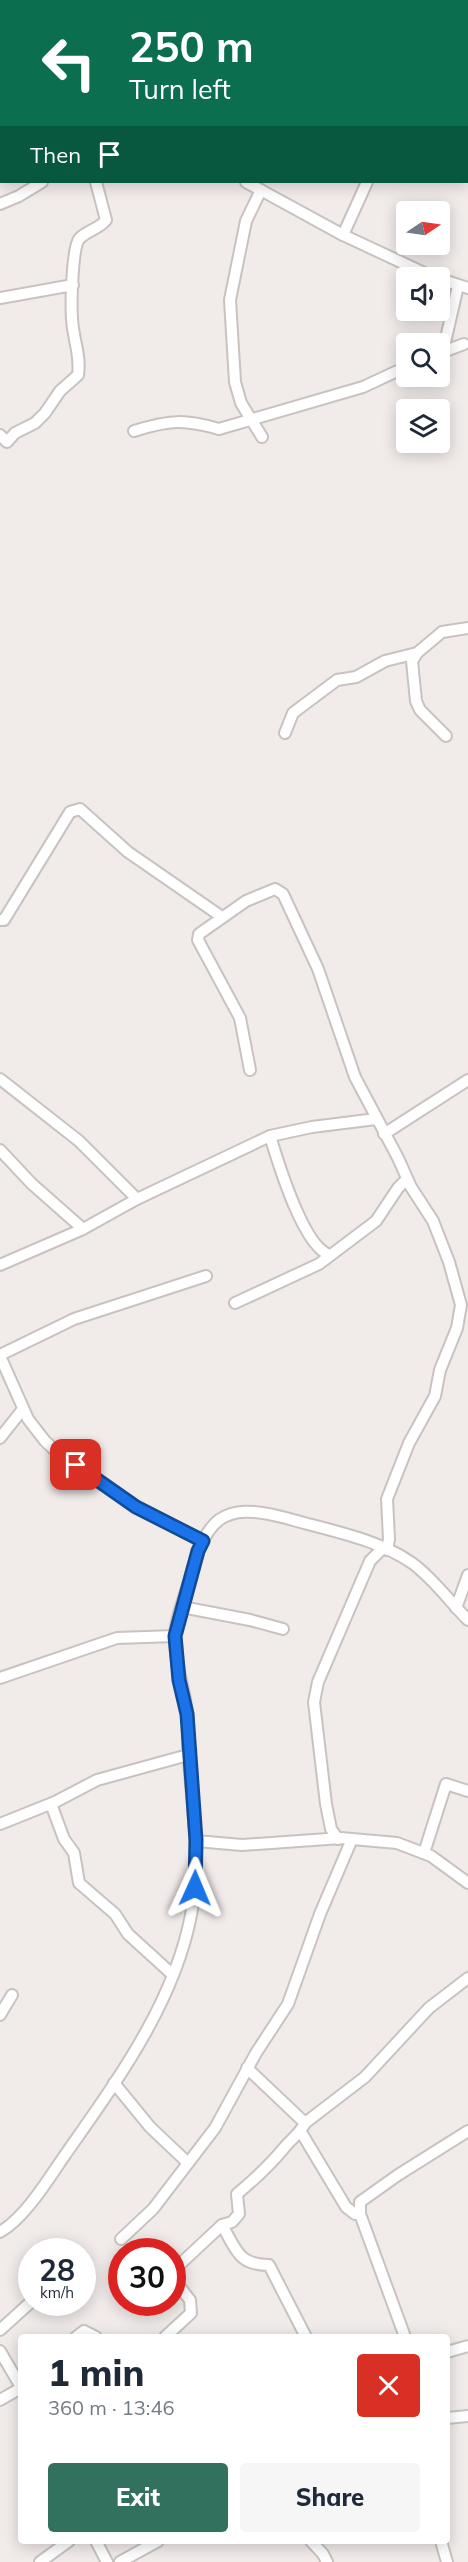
<!DOCTYPE html>
<meta charset="utf-8">
<style>
body{margin:0;font-family:Mulish,sans-serif;background:#f6f6f7;color:#1f2937;height:100vh;display:flex;flex-direction:column;font-size:22px;white-space:nowrap}
*{box-sizing:border-box;margin:0}
p{font-size:20px;color:#747a83}
.icon{flex:none;width:33px;height:33px;fill:none;stroke:currentColor;stroke-width:2;stroke-linecap:round;stroke-linejoin:round}
.map{position:relative;flex:1;overflow:hidden}
.sheet{position:absolute;left:18px;top:2334px;width:432px;height:210px;display:flex;flex-direction:column;background:#fff;border-radius:6px;box-shadow:0 3px 15px #0003}
.sheet>*{flex:none}
.banner{position:absolute;left:0px;top:0px;width:468px;height:183px;box-shadow:0 3px 15px #0003;background:#0b6e4f;color:#fff;overflow:hidden}
.needle{width:39px;rotate:77deg}
.buttons{position:absolute;left:396px;top:201px;display:grid;gap:12px}
.buttons a{display:grid;place-items:center;width:54px;height:54px;border-radius:6px;background:#fff;box-shadow:0 3px 15px #0003;font-size:30px}
.speed{position:absolute;left:18px;top:2238px;display:flex;gap:12px;font-size:30px;font-weight:700;text-align:center}
.speed>*{display:grid;place-content:center;width:78px;height:78px;border-radius:50%;background:#fff;box-shadow:0 3px 15px #0003;line-height:1}
.speed small{font-size:15px;font-weight:400}
.speed .limit{border:9px solid #d22;background:#fff;color:#111}
.pin{position:absolute;display:grid;place-items:center;width:51px;height:51px;color:#fff;margin:-26px;border-radius:12px;box-shadow:0 3px 9px #0006}
.me{position:absolute;width:66px;margin:-33px;rotate:1deg;stroke-linejoin:round;filter:drop-shadow(0 0 4px #0008)}
.turn{display:flex;align-items:center;gap:21px;height:126px;padding:0 30px;font-size:27px}
.turn .icon{width:78px;height:78px;stroke-width:2.5}
.turn b{display:block;font-size:42px;line-height:51px}
.then{display:flex;align-items:center;height:57px;padding:0 30px;background:#0003;gap:12px;font-size:22px}
.round{display:grid;place-items:center;flex:none;width:63px;height:63px;border-radius:6px;background:#f6f6f7}
.summary{display:flex;align-items:center;justify-content:space-between;height:102px;padding:0 30px}
h1{font-size:36px;font-weight:800;line-height:45px}
.cta{display:flex;gap:12px;margin-top:auto;padding:12px 30px}
.cta a{flex:1;height:69px;border-radius:6px;background:#32715e;color:#fff;font-size:24px;font-weight:800;line-height:69px;text-align:center}
.cta a+a{background:#f6f6f7;color:#1f2937}
.map>svg:first-child{display:block}
</style>
<div class="map">
<svg width="468" height="2562" viewBox="0 0 468 2562">
<rect width="100%" height="100%" fill="#f1ebea"/>
<g fill="none" stroke-linecap="round" stroke-linejoin="round">
<g stroke="#c8c3c1" stroke-width="14">
<g id="minor">
<polyline points="26,0 27,2"/>
<polyline points="164,0 164,2"/>
<polyline points="298,2 299,0"/>
<polyline points="418,2 418,0"/>
<polyline points="0,57 2,58"/>
<polyline points="0,89 2,89"/>
<polyline points="246,182 343,235 435,278"/>
<polyline points="261,190 246,221 230,300 235,382 241,403 262,437"/>
<polyline points="0,204 19,196 42,182"/>
<polyline points="343,235 367,182"/>
<polyline points="440,279 468,288"/>
<polyline points="0,298 73,285"/>
<polyline points="443,351 458,286"/>
<polyline points="440,353 464,344"/>
<path d="M134,431C169,420 184,419 219,429L363,387L406,367"/>
<path d="M0,435L7,442L15,433L35,423L45,413L60,391L78,375C81,355 73,339 72,319C71,305 72,249 79,239C86,231 99,229 106,220L96,182"/>
<polyline points="285,733 293,713 337,680 356,677 385,661 417,653"/>
<polyline points="446,736 420,710 416,701 412,661 417,653 442,632 468,628"/>
<polyline points="0,920 4,920 70,812 80,809 128,852 222,917"/>
<polyline points="250,1070 240,1018 198,940 199,934 246,901 275,889 283,894 318,969 355,1077 398,1158 411,1187 433,1221 449,1262 461,1305 457,1328 440,1370 435,1396 409,1443 387,1499 389,1539 387,1550"/>
<polyline points="0,1079 79,1141 137,1199"/>
<polyline points="384,1134 468,1080"/>
<path d="M270,1136C278,1162 303,1247 330,1255"/>
<polyline points="0,1150 32,1184 83,1229"/>
<polyline points="0,1265 83,1229 137,1199 270,1136 312,1127 376,1119"/>
<polyline points="235,1303 319,1264 376,1221 398,1188 407,1179"/>
<polyline points="0,1355 74,1319 206,1276"/>
<polyline points="0,1356 28,1419 45,1441 60,1455 137,1507 203,1541"/>
<polyline points="0,1438 23,1409"/>
<polyline points="182,1607 250,1620 283,1629"/>
<polyline points="456,1608 468,1575"/>
<polyline points="0,1678 117,1638 175,1636"/>
<polyline points="51,1804 64,1839 74,1853 79,1883 115,1914 128,1934 173,1975"/>
<polyline points="0,1824 55,1802 97,1780 188,1755"/>
<polyline points="338,1839 331,1829 326,1804 314,1702 318,1682 370,1561 383,1548"/>
<polyline points="196,1841 242,1845 341,1838 397,1843 431,1856 468,1883"/>
<polyline points="424,1853 446,1784 468,1791"/>
<polyline points="0,2015 12,1995"/>
<polyline points="247,2068 305,2123"/>
<polyline points="114,2083 150,2127 188,2163"/>
<polyline points="301,2132 346,2207 355,2214 360,2214"/>
<path d="M222,2225C236,2249 238,2265 269,2265L306,2337"/>
<path d="M0,2232C25,2218 49,2178 65,2155C116,2082 174,2004 191,1915C201,1864 193,1812 189,1760C187,1744 189,1728 187,1712C184,1687 175,1664 175,1638C175,1620 184,1599 189,1581C206,1520 220,1500 286,1518C327,1530 376,1538 412,1563C433,1578 450,1602 468,1620"/>
<polyline points="121,2239 153,2209 215,2128 256,2053 288,2004 320,1914 352,1839"/>
<polyline points="0,2330 32,2301"/>
<polyline points="76,2337 84,2331 96,2337"/>
<path d="M165,2337L191,2313L190,2300L175,2281L178,2266L222,2225L232,2222L239,2214L237,2194C255,2179 270,2165 284,2148C291,2139 300,2134 305,2123L365,2077L429,2008L468,1978"/>
<polyline points="405,2337 360,2214 360,2202 398,2175 468,2131"/>
<polyline points="0,2351 21,2387"/>
<polyline points="447,2352 468,2346"/>
<polyline points="0,2400 21,2388"/>
<polyline points="447,2418 468,2416"/>
<polyline points="96,2541 107,2562"/>
<polyline points="311,2541 323,2554 327,2562"/>
<polyline points="441,2541 447,2562"/>
<polyline points="40,2562 69,2541"/>
<polyline points="120,2562 158,2541"/>
</g>
</g>
<use href="#minor" stroke="#fff" stroke-width="10"/>
</g>
<g fill="none" stroke-linecap="round" stroke-linejoin="round">
<g stroke="#114b97" stroke-width="15">
<polyline id="route" points="76,1465 136,1507 203,1541 198,1551 175,1636 179,1680 187,1714 196,1840 195,1888"/>
</g>
<use href="#route" stroke="#1a73e8" stroke-width="10"/>
</g>
</svg>
<div class="buttons">
<a><svg class="needle" viewBox="-14 -14 28 28"><path d="M0-13l5 13h-10z" fill="#e53935"/><path d="M0 13l5-13h-10z" fill="#747a83"/></svg></a>
<a><svg class="icon" aria-label="sound" viewBox="0 0 24 24"><path d="M4 9h4l5-4v14l-5-4H4zM17 9q2 3 0 6"/></svg></a>
<a><svg class="icon" aria-label="search" viewBox="0 0 24 24"><circle cx="10" cy="10" r="6"/><path d="M15 15l6 6"/></svg></a>
<a><svg class="icon" aria-label="layers" viewBox="0 0 24 24"><path d="M12 4l9 5-9 5-9-5zM3 14l9 5 9-5"/></svg></a>
</div>
<div class="speed"><div>28<small>km/h</small></div><div class="limit">30</div></div>
<div class="pin" style="left:76px;top:1465px;background:#d93025"><svg class="icon" aria-label="arrive" viewBox="0 0 24 24"><path d="M6 21V4h12l-3 4 3 4H6"/></svg></div>
<svg class="me" style="left:195px;top:1888px" viewBox="-20 -20 40 40"><path d="M0-17L14 15 0 8-14 15z" fill="#1a73e8" stroke="#fff" stroke-width="4"/></svg>
<div class="banner">
<div class="turn"><svg class="icon" aria-label="left" viewBox="0 0 24 24"><path d="M17 20v-9H6M10 6l-5 5 5 5"/></svg><div><b>250 m</b>Turn left</div></div>
<div class="then">Then<svg class="icon" aria-label="arrive" viewBox="0 0 24 24"><path d="M6 21V4h12l-3 4 3 4H6"/></svg></div>
</div>
<section class="sheet">
<div class="summary"><div><h1>1 min</h1><p>360 m · 13:46</p></div><a class="round" style="background:#d93025;color:#fff"><svg class="icon" aria-label="close" viewBox="0 0 24 24"><path d="M6 6l12 12M18 6L6 18"/></svg></a></div>
<div class="cta"><a>Exit</a><a>Share</a></div>
</section>
</div>
